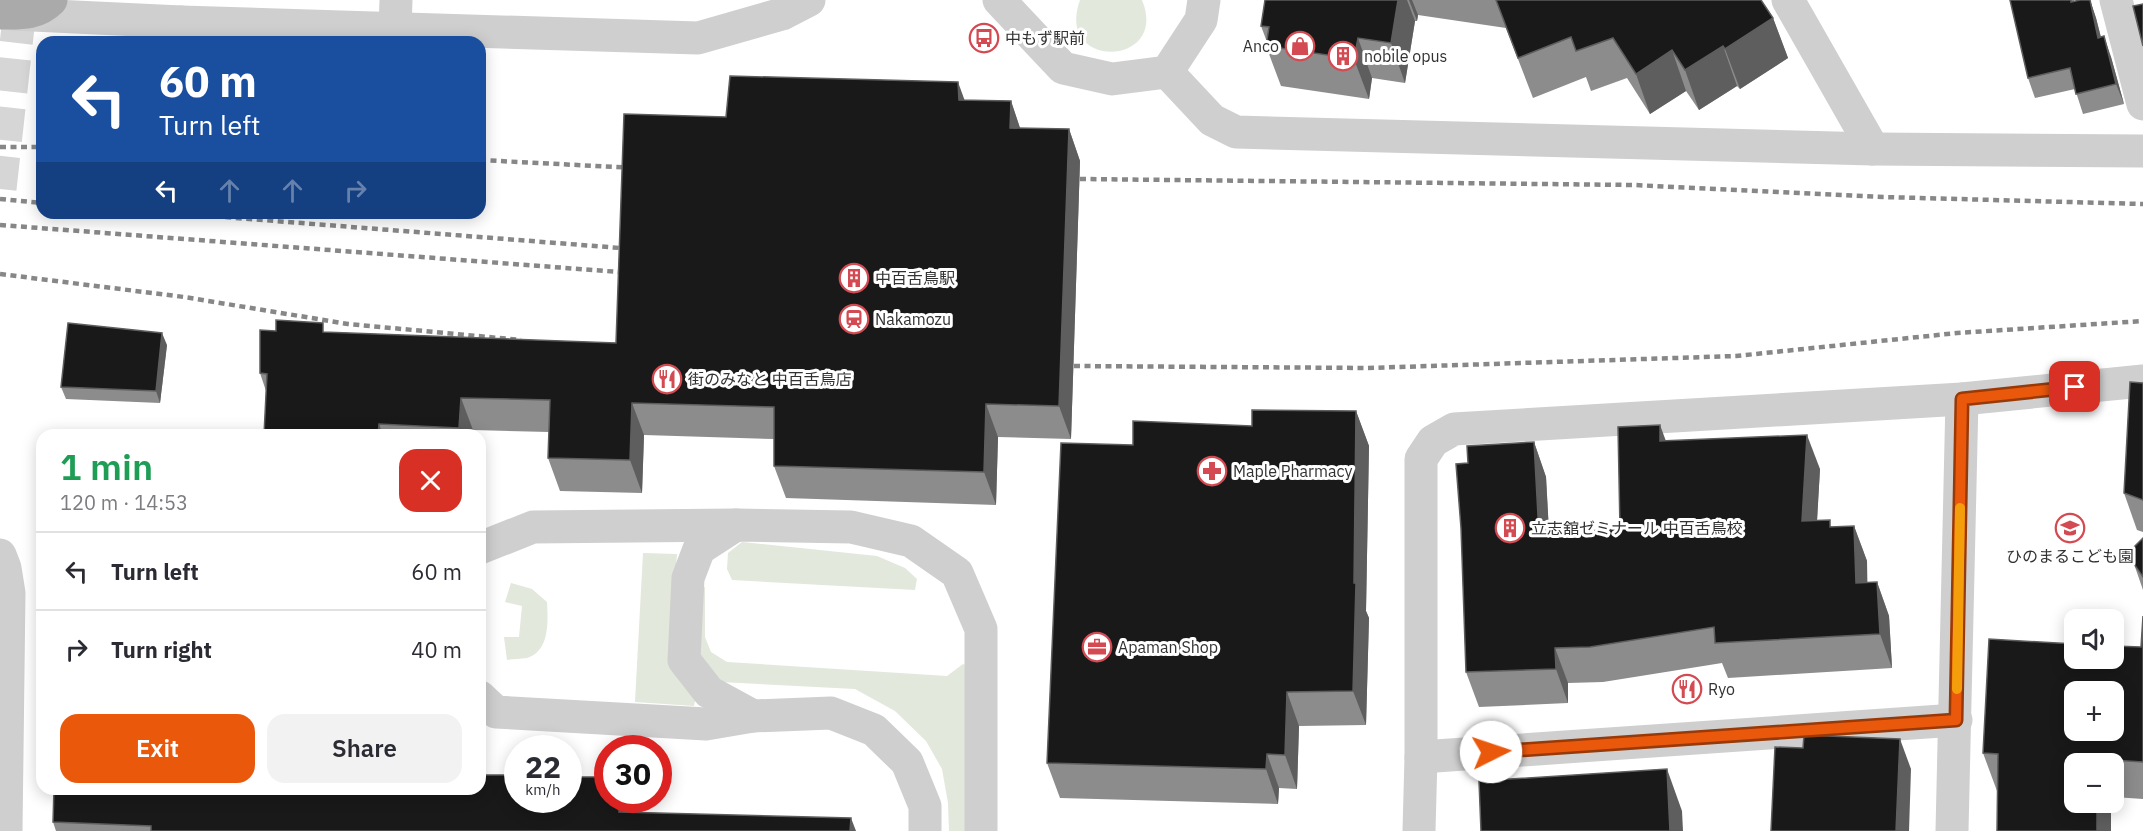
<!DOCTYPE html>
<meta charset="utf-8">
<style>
body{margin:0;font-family:"IBM Plex Sans","Noto Sans JP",sans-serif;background:#f2f2f3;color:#2b2b33;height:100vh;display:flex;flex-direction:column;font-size:22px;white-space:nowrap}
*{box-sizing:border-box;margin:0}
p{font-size:20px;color:#7c7c81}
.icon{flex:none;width:33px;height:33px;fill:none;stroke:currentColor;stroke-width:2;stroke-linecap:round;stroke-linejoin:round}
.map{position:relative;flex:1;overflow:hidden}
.side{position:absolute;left:36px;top:429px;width:450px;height:366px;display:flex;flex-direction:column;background:#fff;border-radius:18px;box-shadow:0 3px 15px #0003}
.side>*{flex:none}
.hud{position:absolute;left:36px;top:36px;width:450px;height:183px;border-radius:18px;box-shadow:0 3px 15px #0003;background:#1a4fa0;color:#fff;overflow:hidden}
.buttons{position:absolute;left:2064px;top:609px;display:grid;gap:12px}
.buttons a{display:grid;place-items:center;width:60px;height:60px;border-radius:12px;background:#fff;box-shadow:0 3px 15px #0003;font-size:30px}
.speed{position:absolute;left:504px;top:735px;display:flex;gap:12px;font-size:30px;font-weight:700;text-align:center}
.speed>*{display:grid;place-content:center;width:78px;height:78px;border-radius:50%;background:#fff;box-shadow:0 3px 15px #0003;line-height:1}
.speed small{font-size:15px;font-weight:400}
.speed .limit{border:9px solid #d22;background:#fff;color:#111}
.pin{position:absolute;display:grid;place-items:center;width:51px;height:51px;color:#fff;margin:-26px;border-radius:12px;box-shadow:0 3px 9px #0006}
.me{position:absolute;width:66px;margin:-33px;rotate:86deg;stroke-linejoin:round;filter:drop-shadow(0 0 4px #0008)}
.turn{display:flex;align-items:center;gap:21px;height:126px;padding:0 24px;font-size:27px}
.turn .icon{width:78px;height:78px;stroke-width:2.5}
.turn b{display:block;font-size:42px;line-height:51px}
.lanes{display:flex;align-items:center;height:57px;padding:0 24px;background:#0003;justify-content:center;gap:30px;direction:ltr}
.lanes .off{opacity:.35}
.round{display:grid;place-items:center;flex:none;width:63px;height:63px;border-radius:18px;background:#f2f2f3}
.overview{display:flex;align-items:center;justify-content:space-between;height:102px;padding:0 24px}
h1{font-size:36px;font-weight:600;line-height:45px;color:#1e9e55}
.cta{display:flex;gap:12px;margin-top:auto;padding:12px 24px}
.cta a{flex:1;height:69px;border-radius:18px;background:#ea580c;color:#fff;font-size:24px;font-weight:600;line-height:69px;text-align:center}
.cta a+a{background:#f2f2f3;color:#2b2b33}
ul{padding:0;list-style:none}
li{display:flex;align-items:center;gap:18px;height:78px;padding:0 24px;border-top:2px solid #e1e1e2}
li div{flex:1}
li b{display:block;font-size:22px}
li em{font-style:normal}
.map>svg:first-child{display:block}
</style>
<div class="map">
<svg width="2143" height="831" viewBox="0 0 2143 831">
<rect width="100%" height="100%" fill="#fff"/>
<g fill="#e2e8dc">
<path d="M1080,0H1142C1170,67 1054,71 1080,0Z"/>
<polygon points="742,542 877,556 905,568 917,579 915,590 732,580 727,569 728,553"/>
<polygon points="643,553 677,554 669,660 696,696 694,706 635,702"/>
<path d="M511,583L532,589L547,602C548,621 550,651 527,658C520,659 513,659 507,660L504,637H519L522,606L505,602Z"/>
<polygon points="705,587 705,637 711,652 727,662 947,676 963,664 969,667 965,831 949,831 948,803 942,769 926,741 895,711 855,689 720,682 705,668 697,649 699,588"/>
</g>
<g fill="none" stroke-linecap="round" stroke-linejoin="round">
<polyline stroke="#d6d6d6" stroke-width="33" stroke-dasharray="33 16" stroke-linecap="butt" points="0,189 21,0"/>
<polyline stroke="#cfcfcf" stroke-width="33" points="395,30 396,0"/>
<g stroke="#cfcfcf" stroke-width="33">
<polyline points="999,0 1063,68 1112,79 1167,72 1201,20 1204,0"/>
<polyline points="1788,0 1873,149"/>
<polyline points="2116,0 2143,104"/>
<polyline points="12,14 181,22"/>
<polyline points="1167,72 1212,120 1236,132 1873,149 2143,151"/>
<polyline points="736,525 699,549 688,578 684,660 709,692 753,716"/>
<polyline points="480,548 533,527 736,525 851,527 911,541 957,573 981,629 981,831"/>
<polyline points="0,555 5,568 9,593 6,831"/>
<polyline points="480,697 496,712 706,724 753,716 831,713 874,730 907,762 925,806 925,831"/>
<polyline points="1421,757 1956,720"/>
<polyline points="1419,831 1421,757 1421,459 1433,441 1454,429 1962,399 2143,381"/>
<polyline points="1952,831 1962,399"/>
</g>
<polyline stroke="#cfcfcf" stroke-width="33" points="181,22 698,38 782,14 809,0"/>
<path stroke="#aaa" stroke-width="33" d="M0,13C19,13 36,15 51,0"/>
<g stroke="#878787" stroke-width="4.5" stroke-dasharray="6 4.5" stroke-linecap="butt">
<polyline points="0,147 42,147"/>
<polyline points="480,160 635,168"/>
<polyline points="1080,179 1634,185 1883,197 2143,204"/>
<polyline points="0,199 42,203"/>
<polyline points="173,213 633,249"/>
<polyline points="0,225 632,273"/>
<polyline points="0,274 184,297 348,324 521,340"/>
<polyline points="1074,366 1368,368 1736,356 1957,333 2143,321"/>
</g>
</g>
<g fill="#8c8c8c">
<polygon points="1265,0 1761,0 1773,18 1788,58 1740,89 1737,86 1699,110 1686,91 1650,114 1627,78 1591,91 1586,77 1533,98 1506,28 1418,15 1417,21 1415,21 1405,83 1372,78 1369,99 1281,86 1266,46 1267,42 1261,26"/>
<polygon points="2010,0 2074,0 2074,1 2090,0 2096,18 2101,37 2111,57 2124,104 2083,114 2075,89 2035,98 2028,78"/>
<polygon points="965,100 1011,101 1020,128 1069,129 1080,161 1071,439 998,437 996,505 786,498 774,466 774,439 644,435 642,493 560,491 548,458 549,432 473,430 472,435 264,435 266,391 260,373 276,331 326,332 616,343 726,117"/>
<polygon points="167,345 160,403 66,399 61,387"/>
<polygon points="2143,383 2143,532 2137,530 2124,493"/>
<polygon points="1356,411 1369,446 1366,611 1369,618 1366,725 1299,726 1297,789 1279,788 1278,804 1060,798 1047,763 1133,445 1252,426"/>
<polygon points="1666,441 1820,469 1817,520 1833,527 1854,526 1867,561 1867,582 1877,582 1889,616 1892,668 1728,678 1722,663 1603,682 1568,683 1568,703 1479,707 1466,672 1468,463 1534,442 1546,477 1549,533 1620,529"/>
<polygon points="2143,538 2143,590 2134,564"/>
<polygon points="2143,616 2143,799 2114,797 2114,764 2074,764 2111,802 2111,831 1997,831 1998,791 1997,791 1983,753 2141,647"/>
<polygon points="632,810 632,812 856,831 56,831 53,822"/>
</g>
<g fill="#5e5e5e">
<polygon points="1398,0 1407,0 1415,21 1405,83 1391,43"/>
<polygon points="1409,0 1412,0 1418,15 1417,21"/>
<polygon points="2090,0 2096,18 2106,58 2098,38"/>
<polygon points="1773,18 1788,58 1740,89 1725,49"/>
<polygon points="2104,36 2111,57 2124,104 2116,84"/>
<polygon points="1358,38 1372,78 1369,99 1354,59"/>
<polygon points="1723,46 1737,86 1699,110 1685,70"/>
<polygon points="1672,50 1686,91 1650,114 1636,74"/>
<polygon points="958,82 970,115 959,100"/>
<polygon points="1011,101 1022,134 1010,128"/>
<polygon points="1069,129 1080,161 1071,439 1059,406"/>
<polygon points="162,333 167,345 160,403 156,391"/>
<polygon points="461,398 473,430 472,435 462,435 459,428"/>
<polygon points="632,403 644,435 642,493 630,460"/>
<polygon points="986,404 998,437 996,505 984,472"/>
<polygon points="1356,411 1369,446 1366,611 1369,618 1366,725 1353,691 1354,583"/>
<polygon points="379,424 383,435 378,435"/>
<polygon points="1660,425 1673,460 1660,441"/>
<polygon points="1807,435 1820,469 1815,556 1802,521"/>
<polygon points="1534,442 1546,477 1551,568 1539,534"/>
<polygon points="1854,526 1867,561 1868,618 1856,583"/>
<polygon points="1877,582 1889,616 1892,668 1880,634"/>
<polygon points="1555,648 1568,683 1568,703 1556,669"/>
<polygon points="1287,692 1299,726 1297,789 1285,755"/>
<polygon points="1900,739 1911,769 1909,831 1896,831"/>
<polygon points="1267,754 1279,788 1278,804 1266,769"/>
<polygon points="1667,769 1682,811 1683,831 1670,831"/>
<polygon points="619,800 628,800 632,810 631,831 619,812"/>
<rect x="2097" y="802" width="14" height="29"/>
<polygon points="851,818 856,831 850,831"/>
</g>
<g fill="#191919" stroke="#5e5e5e" stroke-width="1.5" fill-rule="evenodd">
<polygon points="1265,0 1398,0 1391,43 1358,38 1354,59 1266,46 1269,27 1261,26"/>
<polygon points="1496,0 1761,0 1773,18 1725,49 1723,46 1685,70 1672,50 1636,74 1613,38 1576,51 1571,37 1518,58"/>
<polygon points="2010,0 2071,0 2071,2 2080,0 2090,0 2098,38 2104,36 2116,84 2076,94 2070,68 2028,78"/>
<polygon points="2143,4 2143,46 2133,6"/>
<polygon points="730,76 958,82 959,100 1011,101 1010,128 1069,129 1059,406 986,404 984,472 774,466 774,407 632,403 630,460 548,458 550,400 461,398 459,428 379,424 378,435 264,435 267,374 260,373 260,330 276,331 276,320 323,323 323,332 616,343 624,114 726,117"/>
<polygon points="68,323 162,333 156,391 61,387"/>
<polygon points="2130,382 2143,383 2143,500 2124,493"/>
<polygon points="1252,410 1356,411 1354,583 1356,583 1353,691 1287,692 1285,755 1267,754 1266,769 1047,763 1061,443 1133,445 1133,421 1252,426"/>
<polygon points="1660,425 1660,441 1807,435 1802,521 1830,520 1830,527 1854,526 1856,583 1877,582 1880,634 1715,643 1714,627 1590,647 1555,648 1556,669 1466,672 1461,528 1456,464 1468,463 1467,446 1534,442 1539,534 1620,529 1618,427"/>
<polygon points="2143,538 2143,577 2134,564 2131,550"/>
<path d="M2143,616V762L2098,759V764H2074V802H2097V831H1997L1998,754L1983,753L1989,639L2074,644V658H2114V646L2141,647ZM2074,692H2114V730H2074Z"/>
<polygon points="1804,735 1900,739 1896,831 1771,831 1775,747 1803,748"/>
<polygon points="1667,769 1670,831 1481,831 1479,781"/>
<polygon points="480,775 518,775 518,800 568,800 568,777 608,777 608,800 619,800 619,812 851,818 850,831 151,831 151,826 53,822 54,789 480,789"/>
</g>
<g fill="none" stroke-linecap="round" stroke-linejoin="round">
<g stroke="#983908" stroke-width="15">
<polyline id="route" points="1491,752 1956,720 1962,399 2075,387"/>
</g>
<use href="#route" stroke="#ea580c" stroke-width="10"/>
<polyline stroke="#f59e0b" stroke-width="10" points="1957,689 1960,508"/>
</g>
<defs>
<g id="bus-ring" transform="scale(1.5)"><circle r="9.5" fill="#fff" stroke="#d34a52" stroke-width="1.5"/><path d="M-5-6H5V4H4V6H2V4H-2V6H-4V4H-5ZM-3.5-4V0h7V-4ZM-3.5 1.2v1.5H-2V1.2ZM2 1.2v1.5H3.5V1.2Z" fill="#d34a52"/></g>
<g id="shop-ring" transform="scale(1.5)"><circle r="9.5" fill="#fff" stroke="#d34a52" stroke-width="1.5"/><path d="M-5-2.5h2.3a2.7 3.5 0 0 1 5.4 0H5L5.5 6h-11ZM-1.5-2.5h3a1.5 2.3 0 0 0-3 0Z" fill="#d34a52"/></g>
<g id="building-ring" transform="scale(1.5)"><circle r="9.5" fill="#fff" stroke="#d34a52" stroke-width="1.5"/><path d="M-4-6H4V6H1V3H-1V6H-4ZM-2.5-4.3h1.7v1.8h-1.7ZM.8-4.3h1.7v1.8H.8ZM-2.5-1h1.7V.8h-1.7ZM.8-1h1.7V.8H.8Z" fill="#d34a52"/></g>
<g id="station-ring" transform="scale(1.5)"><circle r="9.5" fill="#fff" stroke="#d34a52" stroke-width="1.5"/><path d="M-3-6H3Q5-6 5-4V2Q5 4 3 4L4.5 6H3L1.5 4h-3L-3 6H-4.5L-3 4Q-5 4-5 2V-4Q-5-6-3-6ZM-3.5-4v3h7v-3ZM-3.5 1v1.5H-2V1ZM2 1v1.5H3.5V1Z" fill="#d34a52"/></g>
<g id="restaurant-ring" transform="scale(1.5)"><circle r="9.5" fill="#fff" stroke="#d34a52" stroke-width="1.5"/><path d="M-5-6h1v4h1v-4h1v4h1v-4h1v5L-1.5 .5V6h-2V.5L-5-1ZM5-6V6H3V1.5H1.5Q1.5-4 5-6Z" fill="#d34a52"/></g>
<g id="pharmacy-ring" transform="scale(1.5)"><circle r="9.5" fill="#fff" stroke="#d34a52" stroke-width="1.5"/><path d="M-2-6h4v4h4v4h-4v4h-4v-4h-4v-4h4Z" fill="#d34a52"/></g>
<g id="school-ring" transform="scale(1.5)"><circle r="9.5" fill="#fff" stroke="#d34a52" stroke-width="1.5"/><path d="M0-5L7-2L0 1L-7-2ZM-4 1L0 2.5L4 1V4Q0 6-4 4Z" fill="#d34a52"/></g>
<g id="office-ring" transform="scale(1.5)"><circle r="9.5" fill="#fff" stroke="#d34a52" stroke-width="1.5"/><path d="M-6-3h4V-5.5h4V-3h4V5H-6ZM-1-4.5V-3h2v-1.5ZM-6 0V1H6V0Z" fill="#d34a52"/></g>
</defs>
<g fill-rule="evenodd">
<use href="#bus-ring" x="984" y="38"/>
<use href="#shop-ring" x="1300" y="46"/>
<use href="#building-ring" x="1343" y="56"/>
<use href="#building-ring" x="854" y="278"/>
<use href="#station-ring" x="854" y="319"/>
<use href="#restaurant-ring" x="667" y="379"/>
<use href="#pharmacy-ring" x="1212" y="471"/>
<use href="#building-ring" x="1510" y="528"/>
<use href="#school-ring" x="2070" y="528"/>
<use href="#office-ring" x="1097" y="647"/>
<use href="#restaurant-ring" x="1687" y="689"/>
</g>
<g text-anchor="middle" stroke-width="6" stroke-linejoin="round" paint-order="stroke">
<g font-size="16" fill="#323232" stroke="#fff" text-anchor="start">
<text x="1005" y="44">中もず駅前</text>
<text x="1279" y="52" text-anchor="end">Anco</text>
<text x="1364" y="62">nobile opus</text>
<text x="875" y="284">中百舌鳥駅</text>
<text x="875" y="325">Nakamozu</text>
<text x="688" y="385">街のみなと 中百舌鳥店</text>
<text x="1233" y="477">Maple Pharmacy</text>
<text x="1531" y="534">立志舘ゼミナール 中百舌鳥校</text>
<text x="2070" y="562" text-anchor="middle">ひのまるこども園</text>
<text x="1118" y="653">Apaman Shop</text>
<text x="1708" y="695">Ryo</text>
</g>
</g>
</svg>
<div class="buttons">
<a><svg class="icon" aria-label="sound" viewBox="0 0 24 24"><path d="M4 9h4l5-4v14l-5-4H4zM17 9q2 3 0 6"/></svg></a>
<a>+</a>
<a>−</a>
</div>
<div class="speed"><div>22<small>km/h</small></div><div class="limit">30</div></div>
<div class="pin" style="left:2075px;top:387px;background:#d93025"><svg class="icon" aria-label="arrive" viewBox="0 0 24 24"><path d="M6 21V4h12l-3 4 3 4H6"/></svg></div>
<svg class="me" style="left:1491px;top:752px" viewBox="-20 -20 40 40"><circle r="19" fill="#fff"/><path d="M0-13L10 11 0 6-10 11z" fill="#ea580c"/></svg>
<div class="hud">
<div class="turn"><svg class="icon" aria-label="left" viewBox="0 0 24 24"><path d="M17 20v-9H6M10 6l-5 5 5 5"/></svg><div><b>60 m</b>Turn left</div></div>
<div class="lanes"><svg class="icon" aria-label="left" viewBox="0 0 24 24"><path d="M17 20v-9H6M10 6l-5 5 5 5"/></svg><svg class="icon off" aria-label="ahead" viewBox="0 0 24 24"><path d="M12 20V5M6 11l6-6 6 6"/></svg><svg class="icon off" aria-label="ahead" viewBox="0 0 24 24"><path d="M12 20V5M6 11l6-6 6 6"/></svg><svg class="icon off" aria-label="right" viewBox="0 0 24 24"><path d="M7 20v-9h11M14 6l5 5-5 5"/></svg></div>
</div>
<section class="side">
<div class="overview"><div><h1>1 min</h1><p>120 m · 14:53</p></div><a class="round" style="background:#d93025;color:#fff"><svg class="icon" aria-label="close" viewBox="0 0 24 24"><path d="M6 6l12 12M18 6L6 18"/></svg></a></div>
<ul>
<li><svg class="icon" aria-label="left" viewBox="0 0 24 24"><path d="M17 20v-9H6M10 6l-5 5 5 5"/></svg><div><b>Turn left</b></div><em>60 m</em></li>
<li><svg class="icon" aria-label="right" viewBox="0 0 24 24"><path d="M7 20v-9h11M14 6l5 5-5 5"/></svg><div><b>Turn right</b></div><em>40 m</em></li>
</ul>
<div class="cta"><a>Exit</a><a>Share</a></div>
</section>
</div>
